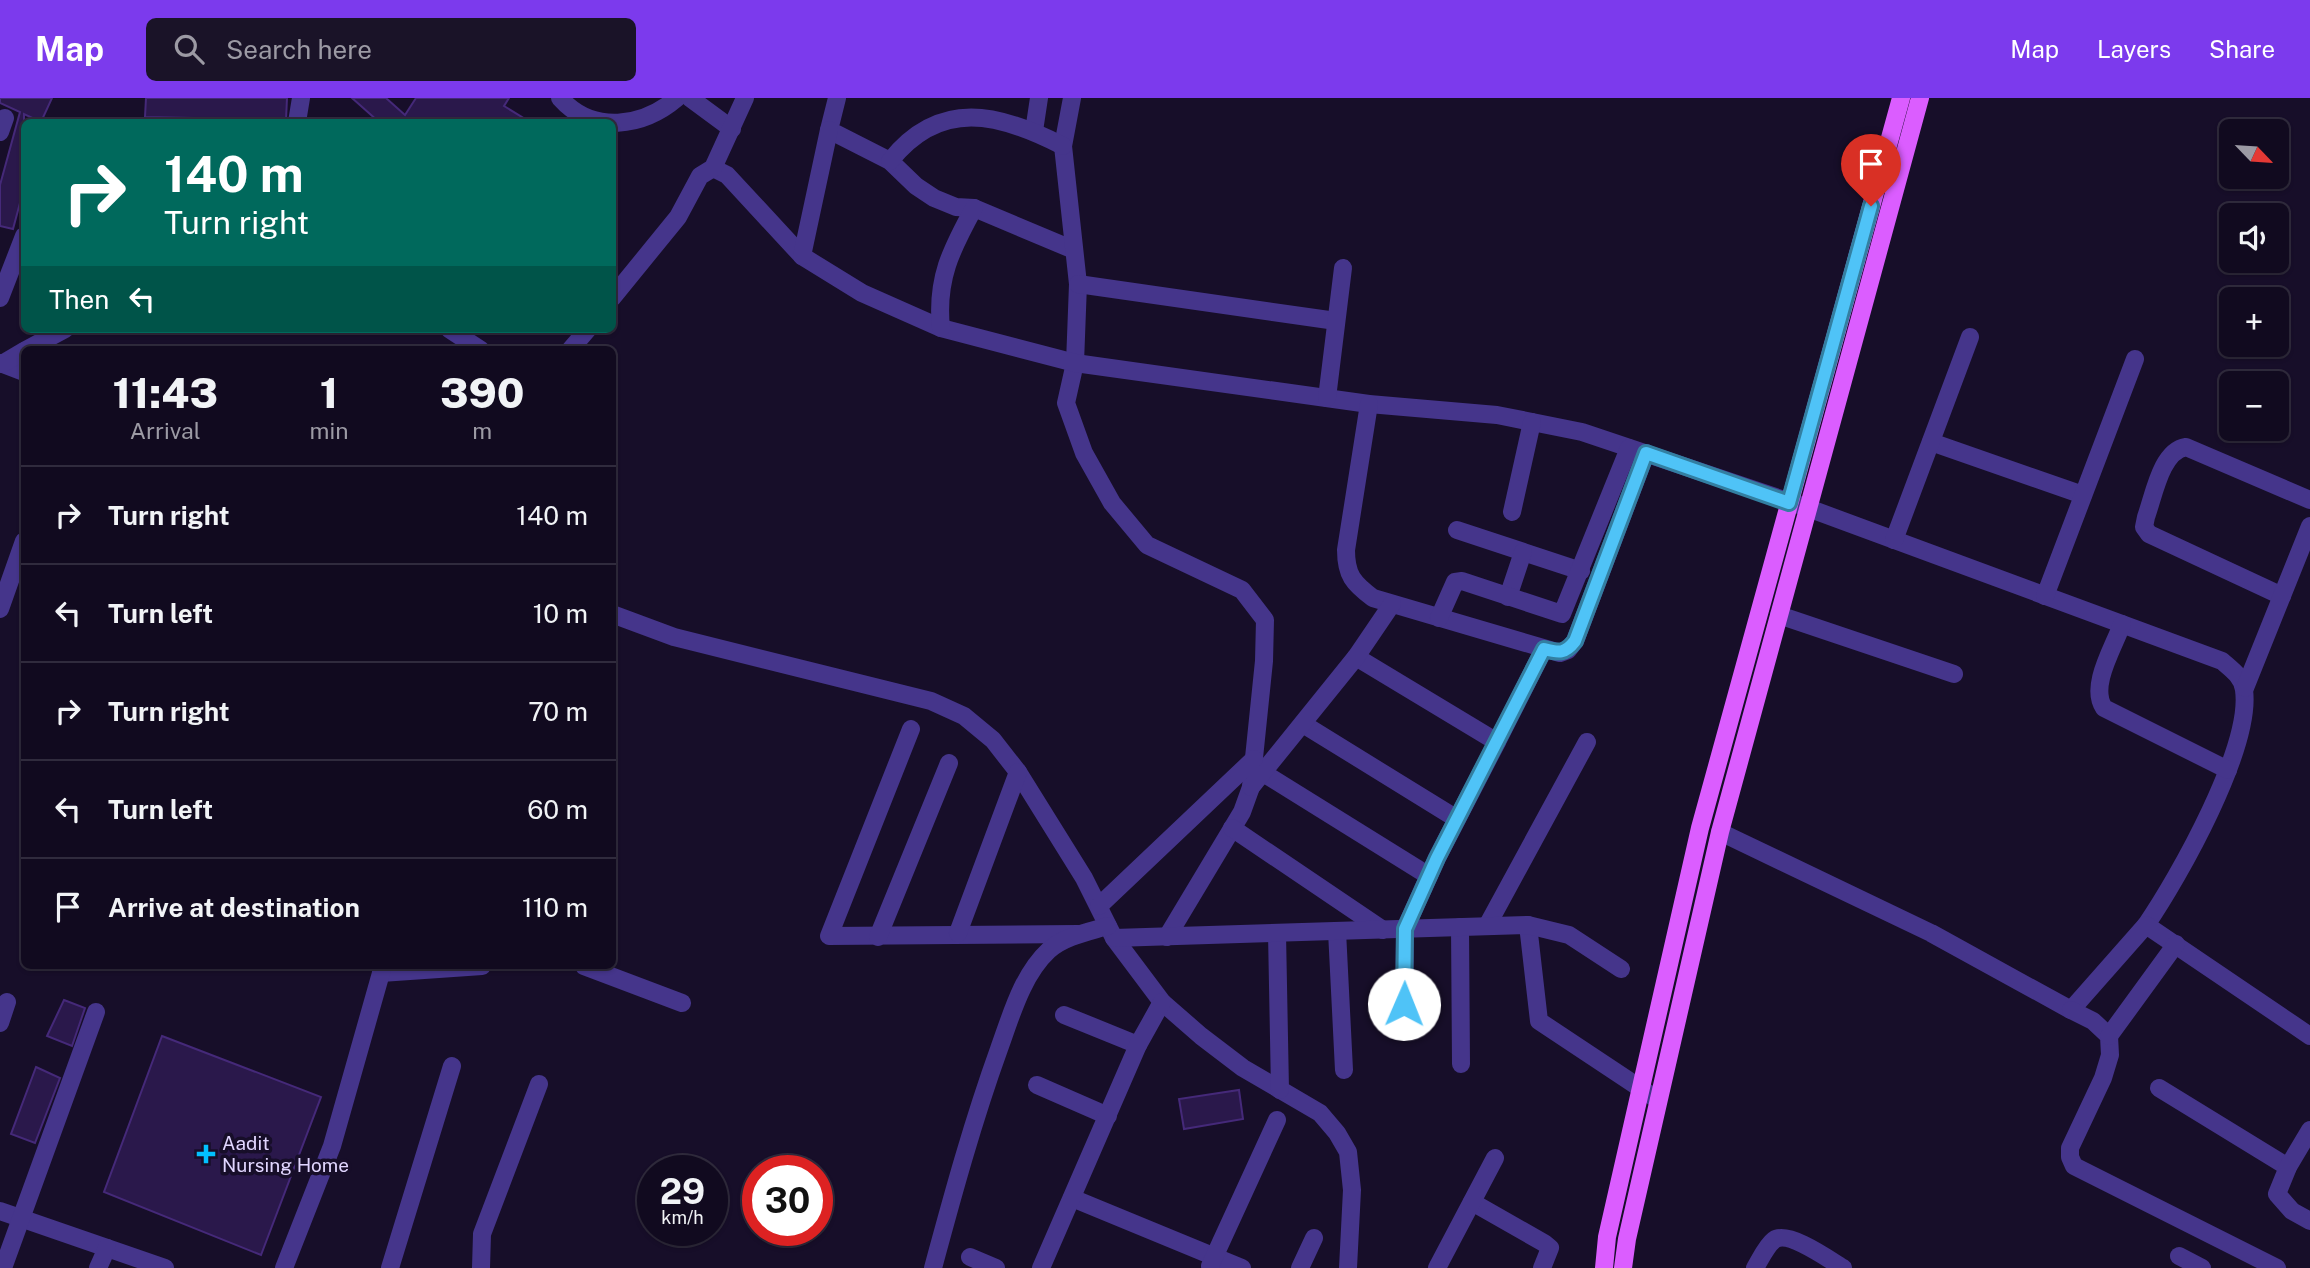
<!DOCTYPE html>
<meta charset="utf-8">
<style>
body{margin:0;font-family:"Public Sans",sans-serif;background:#1a1328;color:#f1f3f6;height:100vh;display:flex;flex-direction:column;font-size:26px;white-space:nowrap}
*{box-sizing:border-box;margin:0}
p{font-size:23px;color:#9c9aa4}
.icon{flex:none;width:38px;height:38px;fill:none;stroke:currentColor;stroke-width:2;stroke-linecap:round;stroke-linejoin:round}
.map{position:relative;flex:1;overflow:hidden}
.panel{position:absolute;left:21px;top:248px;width:595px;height:623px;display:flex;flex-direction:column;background:#110a1f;border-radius:10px;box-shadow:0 2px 5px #0004,0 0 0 2px #302b3d}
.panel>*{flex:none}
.hud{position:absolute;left:21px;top:21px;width:595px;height:214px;border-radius:10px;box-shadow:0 2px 5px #0004,0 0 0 2px #302b3d;background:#00695c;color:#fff;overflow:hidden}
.needle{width:46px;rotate:115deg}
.controls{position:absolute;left:2219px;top:21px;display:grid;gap:14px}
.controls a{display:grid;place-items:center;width:70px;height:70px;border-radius:10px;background:#110a1f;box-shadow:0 2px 5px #0004,0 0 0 2px #302b3d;font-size:35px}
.speed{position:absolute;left:637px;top:1057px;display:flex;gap:14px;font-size:35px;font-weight:700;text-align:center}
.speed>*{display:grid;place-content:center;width:91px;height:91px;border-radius:50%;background:#110a1f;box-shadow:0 2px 5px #0004,0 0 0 2px #302b3d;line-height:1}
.speed small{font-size:18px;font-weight:400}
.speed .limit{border:10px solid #d22;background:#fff;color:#111}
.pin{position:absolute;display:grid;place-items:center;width:60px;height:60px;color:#fff;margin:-72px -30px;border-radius:50% 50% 50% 0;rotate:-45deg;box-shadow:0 0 7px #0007}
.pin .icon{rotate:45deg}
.me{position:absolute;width:77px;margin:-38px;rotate:1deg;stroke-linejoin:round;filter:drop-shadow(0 0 5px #0008)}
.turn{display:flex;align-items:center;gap:24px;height:147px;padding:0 28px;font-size:32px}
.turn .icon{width:91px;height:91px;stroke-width:2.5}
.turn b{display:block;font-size:49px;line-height:60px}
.then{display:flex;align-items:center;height:66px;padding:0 28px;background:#0003;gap:14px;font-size:26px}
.eta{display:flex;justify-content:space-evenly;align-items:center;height:119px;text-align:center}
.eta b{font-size:42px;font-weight:800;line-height:49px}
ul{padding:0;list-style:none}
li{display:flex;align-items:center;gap:21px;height:98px;padding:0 28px;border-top:2px solid #302b3d}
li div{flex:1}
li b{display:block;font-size:26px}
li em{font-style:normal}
header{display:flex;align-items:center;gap:42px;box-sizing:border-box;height:98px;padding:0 35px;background:#7c3aed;color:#fff}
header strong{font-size:33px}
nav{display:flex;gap:38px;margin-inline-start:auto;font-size:24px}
.search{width:490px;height:63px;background:#1a1328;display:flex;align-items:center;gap:18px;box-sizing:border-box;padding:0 24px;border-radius:10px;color:#9c9aa4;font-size:26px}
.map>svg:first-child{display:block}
</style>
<header>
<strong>Map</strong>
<div class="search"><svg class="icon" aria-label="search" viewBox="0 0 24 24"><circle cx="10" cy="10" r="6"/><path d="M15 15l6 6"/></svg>Search here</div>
<nav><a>Map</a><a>Layers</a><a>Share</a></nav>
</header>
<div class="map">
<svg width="2310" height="1170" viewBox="0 0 2310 1170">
<rect width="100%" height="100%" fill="#170e29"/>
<g fill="#2a184b" stroke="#452979" stroke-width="2">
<polygon points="0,0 52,0 41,24 24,16 24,90 13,131 0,128 0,87 20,14 0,5"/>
<polygon points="146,0 287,0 286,22 145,19"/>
<polygon points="352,0 386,0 405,17 416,0 509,0 504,8 530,24 379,24"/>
<polygon points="64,902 85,910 72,948 47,938"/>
<polygon points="162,938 321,999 261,1157 104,1094"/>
<polygon points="36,969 60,980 35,1045 11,1036"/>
<polygon points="1239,992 1243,1021 1184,1031 1179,1001"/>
</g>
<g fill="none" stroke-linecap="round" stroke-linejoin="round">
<g stroke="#45358b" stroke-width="18">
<path d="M560,0C593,37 643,29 677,0"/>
<polyline points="690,0 732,31"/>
<polyline points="837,0 829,32 890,63 916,88 934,100 956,109 974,110 1074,152"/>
<polyline points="1072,0 1063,48 1078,186 1075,265 1066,305 1084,355 1112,405 1147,447 1242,492 1265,522 1264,563 1251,689 1242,714 1167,839"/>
<polyline points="297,24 301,0"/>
<polyline points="1034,33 1039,0"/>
<polyline points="0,34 5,20"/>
<path d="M890,63C940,0 999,15 1063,48"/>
<path d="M713,70L727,77L802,158L862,195L941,230L1075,265L1369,306L1497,317L1582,334L1808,410L2222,563C2231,571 2243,579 2244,592C2252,649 2179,779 2146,827"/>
<polyline points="802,158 829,32"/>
<polyline points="1078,186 1336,223"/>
<polyline points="0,200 24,138"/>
<polyline points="612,200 678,119 700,78 713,70 745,0"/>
<path d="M941,230C936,181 951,152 974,110"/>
<polyline points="449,231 481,252"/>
<polyline points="26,252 65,231"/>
<polyline points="570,252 588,231"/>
<polyline points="0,265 24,274"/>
<polyline points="2,266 24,253"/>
<polyline points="1327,300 1343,170"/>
<path d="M1369,306L1346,452C1346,477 1353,485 1373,500L1560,555L1568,552L1575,543L1646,355"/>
<polyline points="1931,344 2083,397"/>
<polyline points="1512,414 1532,324"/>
<polyline points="1457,432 1581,473"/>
<polyline points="1894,442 1970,239"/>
<polyline points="2045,498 2135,261"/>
<path d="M2282,498L2149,436L2144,429L2146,419C2154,397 2161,353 2186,349L2310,402"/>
<polyline points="1508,499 1523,454"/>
<polyline points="0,511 24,443"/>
<polyline points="612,516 674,539 931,603 964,618 993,642 1018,674 1084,780 1114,840 1162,904 1201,938 1243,970 1320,1015 1337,1035 1348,1054 1352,1092 1348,1170"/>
<polyline points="1779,517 1954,576"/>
<polyline points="1439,520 1455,484 1462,483 1562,516 1629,350"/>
<path d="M2122,526C2114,549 2089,588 2104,610L2228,672"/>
<polyline points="1356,559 1497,644 1437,760 1405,831 1404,931"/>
<polyline points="2245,590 2310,428"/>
<polyline points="1303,626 1457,721"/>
<polyline points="911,631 829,838 1078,836"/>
<polyline points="1497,644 1544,551"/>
<polyline points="1265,676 1429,778"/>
<polyline points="1251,689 1356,559 1392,506"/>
<polyline points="1232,730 1383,832"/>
<polyline points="1720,734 1931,835 2071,912 2146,827 2310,938"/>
<polyline points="1099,808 1254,661"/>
<polyline points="1528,827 1539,923 1658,1002"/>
<polyline points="1487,828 1587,644"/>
<polyline points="1460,829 1461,966"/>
<polyline points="1337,833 1344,972"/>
<polyline points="958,835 1018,674"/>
<polyline points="1277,835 1280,992"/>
<polyline points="878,839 949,665"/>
<polyline points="1114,840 1528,827 1569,837 1621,871"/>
<polyline points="584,868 682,905"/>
<polyline points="381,875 482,868"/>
<polyline points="2071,912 2093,923 2109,938 2110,957 2103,980 2070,1050 2070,1059 2074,1068 2277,1170"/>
<polyline points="1064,917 1138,947"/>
<polyline points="0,925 7,904"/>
<polyline points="2109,938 2176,846"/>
<polyline points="1037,987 1108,1018"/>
<polyline points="2159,990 2288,1069"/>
<polyline points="2310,1032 2288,1069 2277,1096 2292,1113 2310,1123"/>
<polyline points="1072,1100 1242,1170"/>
<polyline points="1472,1104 1544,1145 1550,1150 1542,1170"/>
<polyline points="0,1113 165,1170"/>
<polyline points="2179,1158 2202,1170"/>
<polyline points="970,1159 996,1170"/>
<polyline points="1210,1168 1277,1022"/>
<polyline points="3,1170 96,914"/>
<polyline points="98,1170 107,1150"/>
<polyline points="284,1170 332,1048 383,868"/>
<polyline points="390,1170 452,968"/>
<polyline points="481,1170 482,1136 539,986"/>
<path d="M933,1170C953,1096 973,1023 999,951C1011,918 1022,877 1049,852C1065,838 1088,834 1108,828"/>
<polyline points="1041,1170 1138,947 1162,904"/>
<polyline points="1300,1170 1314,1140"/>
<polyline points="1437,1170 1495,1060"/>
<path d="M1755,1170C1760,1162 1766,1148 1774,1142C1788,1132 1830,1162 1843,1170"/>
</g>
<g stroke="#db5dff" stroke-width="18">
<polyline points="1604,1170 1607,1139 1700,730 1901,0"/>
<polyline points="1623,1170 1627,1141 1720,734 1920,0"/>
</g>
</g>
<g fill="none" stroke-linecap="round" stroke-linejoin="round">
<g stroke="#337fa1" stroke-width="18">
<path id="route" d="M1404,906L1405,831L1437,760L1544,551C1559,555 1565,556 1575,543L1646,355L1789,405L1871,108"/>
</g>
<use href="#route" stroke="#4fc3f7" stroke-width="12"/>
</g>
<path fill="#02c0ff" stroke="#170e29" stroke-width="2.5" d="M202.5 1045.5h7v7h7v7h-7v7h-7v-7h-7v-7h7z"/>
<g text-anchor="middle" stroke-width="7" stroke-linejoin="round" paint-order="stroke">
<g font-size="19" fill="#e1d6ff" stroke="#170e29" text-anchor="start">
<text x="222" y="1052">Aadit<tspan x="222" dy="22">Nursing Home</tspan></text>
</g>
</g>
</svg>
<div class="controls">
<a><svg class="needle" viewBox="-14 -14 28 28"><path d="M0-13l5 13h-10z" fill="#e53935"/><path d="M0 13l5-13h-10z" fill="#9c9aa4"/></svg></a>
<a><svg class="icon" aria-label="sound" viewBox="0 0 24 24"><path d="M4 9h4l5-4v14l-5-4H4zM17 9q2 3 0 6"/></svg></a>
<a>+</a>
<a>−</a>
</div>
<div class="speed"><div>29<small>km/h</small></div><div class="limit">30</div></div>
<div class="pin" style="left:1871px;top:108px;background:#d93025"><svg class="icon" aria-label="arrive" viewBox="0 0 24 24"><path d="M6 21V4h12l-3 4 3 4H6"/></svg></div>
<svg class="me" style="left:1404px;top:906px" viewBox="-20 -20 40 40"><circle r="19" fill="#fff"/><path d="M0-13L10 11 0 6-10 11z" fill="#4fc3f7"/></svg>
<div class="hud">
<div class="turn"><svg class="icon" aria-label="right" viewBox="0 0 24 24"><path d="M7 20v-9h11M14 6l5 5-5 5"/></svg><div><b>140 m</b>Turn right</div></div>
<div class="then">Then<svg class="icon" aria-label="left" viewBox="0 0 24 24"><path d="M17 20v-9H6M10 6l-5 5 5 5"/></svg></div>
</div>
<section class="panel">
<div class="eta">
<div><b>11:43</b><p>Arrival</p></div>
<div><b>1</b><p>min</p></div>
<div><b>390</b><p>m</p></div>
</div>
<ul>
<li><svg class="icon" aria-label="right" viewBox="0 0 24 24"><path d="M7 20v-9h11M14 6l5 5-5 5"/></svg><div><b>Turn right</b></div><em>140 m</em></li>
<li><svg class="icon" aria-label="left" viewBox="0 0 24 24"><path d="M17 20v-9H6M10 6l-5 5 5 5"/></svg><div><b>Turn left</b></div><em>10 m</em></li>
<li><svg class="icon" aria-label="right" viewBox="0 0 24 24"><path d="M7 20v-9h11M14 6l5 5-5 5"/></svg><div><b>Turn right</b></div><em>70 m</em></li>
<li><svg class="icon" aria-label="left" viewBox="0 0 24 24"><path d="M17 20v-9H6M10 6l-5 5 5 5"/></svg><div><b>Turn left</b></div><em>60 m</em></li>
<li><svg class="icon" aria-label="arrive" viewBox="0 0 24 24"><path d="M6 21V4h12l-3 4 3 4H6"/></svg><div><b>Arrive at destination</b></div><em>110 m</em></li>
</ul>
</section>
</div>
